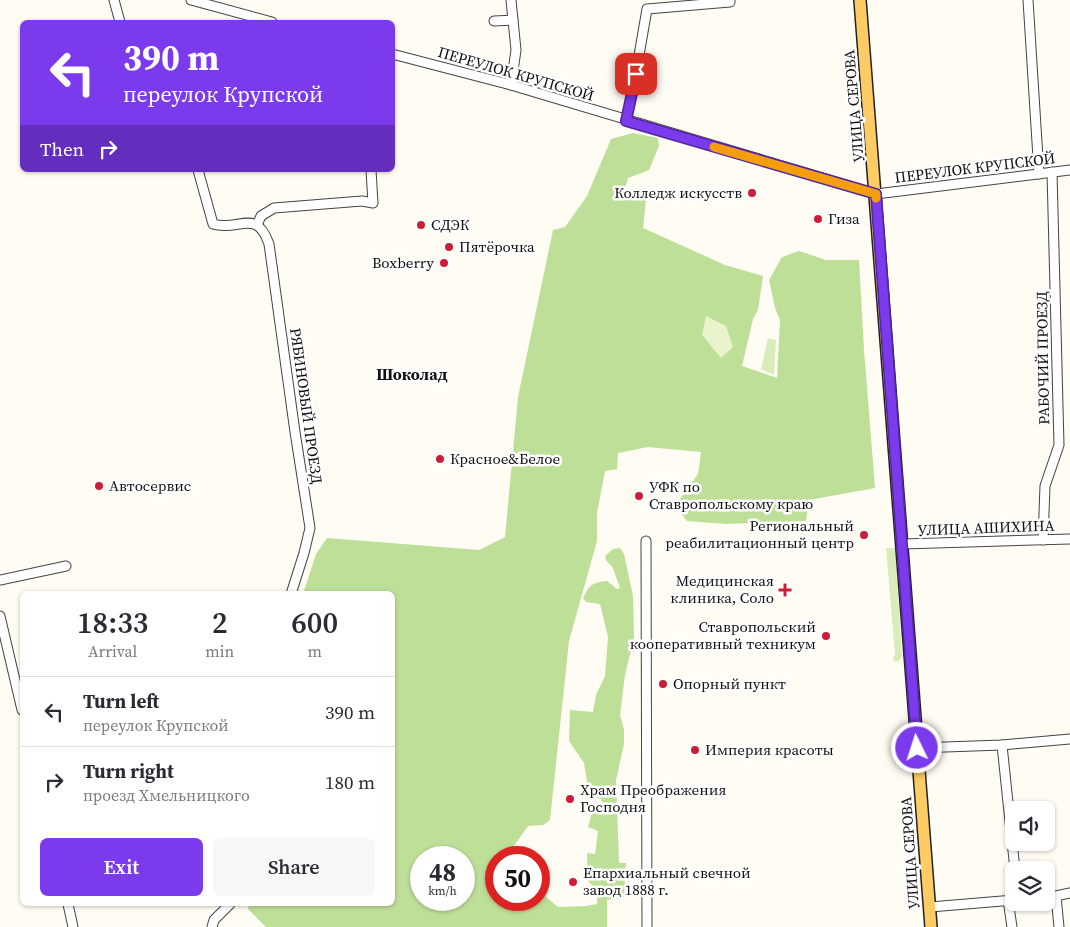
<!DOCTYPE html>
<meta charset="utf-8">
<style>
body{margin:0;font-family:"Source Serif 4",serif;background:#f7f7f7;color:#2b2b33;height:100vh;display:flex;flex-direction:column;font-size:19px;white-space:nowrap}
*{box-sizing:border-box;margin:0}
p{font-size:16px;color:#7c7c81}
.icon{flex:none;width:28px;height:28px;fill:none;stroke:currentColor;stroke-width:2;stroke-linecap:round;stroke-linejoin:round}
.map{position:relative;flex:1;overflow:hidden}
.drawer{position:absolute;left:20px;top:591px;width:375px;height:315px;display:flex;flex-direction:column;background:#fff;border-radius:8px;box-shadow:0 1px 4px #0004}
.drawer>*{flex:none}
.hud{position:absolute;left:20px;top:20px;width:375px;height:152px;border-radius:8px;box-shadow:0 1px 4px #0004;background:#7c3aed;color:#fff;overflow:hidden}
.buttons{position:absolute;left:1005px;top:801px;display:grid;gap:10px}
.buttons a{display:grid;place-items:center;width:50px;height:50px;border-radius:8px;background:#fff;box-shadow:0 1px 4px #0004;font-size:25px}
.speed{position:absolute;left:410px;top:846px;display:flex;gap:10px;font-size:25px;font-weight:700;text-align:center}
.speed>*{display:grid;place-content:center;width:65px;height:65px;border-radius:50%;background:#fff;box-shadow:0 1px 4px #0004;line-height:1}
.speed small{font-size:12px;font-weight:400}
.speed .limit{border:8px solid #d22;background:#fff;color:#111}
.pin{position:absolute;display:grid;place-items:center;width:42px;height:42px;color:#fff;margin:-21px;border-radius:10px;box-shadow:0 2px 8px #0006}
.me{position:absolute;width:55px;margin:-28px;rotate:356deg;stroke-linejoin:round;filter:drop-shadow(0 0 4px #0008)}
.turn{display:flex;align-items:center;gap:18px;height:105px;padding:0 20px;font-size:22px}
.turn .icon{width:65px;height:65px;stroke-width:2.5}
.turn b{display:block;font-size:35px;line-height:42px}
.then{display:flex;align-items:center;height:48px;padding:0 20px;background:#0003;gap:10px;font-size:19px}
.eta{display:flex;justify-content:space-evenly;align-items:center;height:85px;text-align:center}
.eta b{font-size:30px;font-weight:600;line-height:35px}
.button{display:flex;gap:10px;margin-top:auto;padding:10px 20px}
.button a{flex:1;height:58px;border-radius:8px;background:#7c3aed;color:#fff;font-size:20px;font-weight:600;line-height:58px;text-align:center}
.button a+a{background:#f7f7f7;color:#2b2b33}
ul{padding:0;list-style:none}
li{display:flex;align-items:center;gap:15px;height:70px;padding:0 20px;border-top:1px solid #e1e1e2}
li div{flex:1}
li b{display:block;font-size:19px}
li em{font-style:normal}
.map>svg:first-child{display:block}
</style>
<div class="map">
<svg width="1070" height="927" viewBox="0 0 1070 927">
<rect width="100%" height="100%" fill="#fffcf4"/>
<g fill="#d9edba">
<polygon points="768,338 776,340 774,375 761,369"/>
<polygon points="886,548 895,548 902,656 899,661 894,662 893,658 895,654"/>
</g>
<path fill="#bedf98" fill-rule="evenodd" d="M633,133L658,138L659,146L649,170L628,178L624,192L646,200L643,228L725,265L763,276L758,310L753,319L742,366L777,378L780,320L775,308L769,280L782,257L799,251L826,260H859L864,350L875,488L809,500L806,521L726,524L687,521L675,506L698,474L701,452L648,447L618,453L617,469L605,471L597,513V541L569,641L550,820L543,825L528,826L506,857L496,858V900H539V891L558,907L586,906L597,904V890L588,881L587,853L595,854L598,831L588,827L592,812L604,806L601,799L589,794L584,763L569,741L570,710L593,712L596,695L605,676L608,637L600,604L586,602L583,598C590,584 592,583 607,581L617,589L620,588L613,568L606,560L605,556L613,549L620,548L624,554L633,596L634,638L625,675L620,715L624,730V744L616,780L619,863H626L624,897L607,900V927H266L248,909L249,904H392V594H303L316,554L327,538L479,550L505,537L518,397L553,230L565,227L587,196L611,139ZM421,858H464V900H421Z"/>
<polygon fill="#eaf4cc" points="706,316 726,326 733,347 721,358 702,335"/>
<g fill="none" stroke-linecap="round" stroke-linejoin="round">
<g stroke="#444" stroke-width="11">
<g id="minor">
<polyline points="114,0 120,22"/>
<polyline points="191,0 272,22"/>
<polyline points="511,0 516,50 511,85"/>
<polyline points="1028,0 1039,174"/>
<polyline points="494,21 513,20"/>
<polyline points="392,54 511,85 876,194 1070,170"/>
<polyline points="626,121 633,90 647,9 730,2 730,0"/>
<path d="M198,170L213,224C239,232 256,207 269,244L295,432L310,528L304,553L291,594"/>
<polyline points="257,225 261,216 274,208 362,201 373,203 371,170"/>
<polyline points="1043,540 1045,486 1059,445 1052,172"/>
<polyline points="646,541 647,927"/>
<polyline points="903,544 1070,539"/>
<polyline points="0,580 66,566"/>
<polyline points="0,616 22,710"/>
<polyline points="1002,745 1015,870"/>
<polyline points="917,748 1002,745 1070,739"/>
<polyline points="1008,900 1012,927"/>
<polyline points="68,904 73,927"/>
<polyline points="930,907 1014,900"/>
<polyline points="212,927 214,920 230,904"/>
<polyline points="1059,927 1056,896 1070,893"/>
</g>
</g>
<g stroke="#222" stroke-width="14">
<polyline id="major" points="860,0 931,927"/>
</g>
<use href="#minor" stroke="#fff" stroke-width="9"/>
<use href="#major" stroke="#ffcb64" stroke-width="11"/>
</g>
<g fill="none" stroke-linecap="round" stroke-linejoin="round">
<g stroke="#51269a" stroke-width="12">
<polyline id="route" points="636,74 626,121 876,194 917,748"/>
</g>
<use href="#route" stroke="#7c3aed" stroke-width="9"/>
<polyline stroke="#f59e0b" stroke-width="9" points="714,147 876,194 876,198"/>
</g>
<g fill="#cb1e36" stroke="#fff" stroke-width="2">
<circle cx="752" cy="193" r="5"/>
<circle cx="818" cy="219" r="5"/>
<circle cx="421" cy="225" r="5"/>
<circle cx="449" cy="247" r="5"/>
<circle cx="444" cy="263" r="5"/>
<circle cx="440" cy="459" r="5"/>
<circle cx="99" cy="486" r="5"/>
<circle cx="639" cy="496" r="5"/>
<circle cx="864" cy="535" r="5"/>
<path d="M782.5 582.5h5v5h5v5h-5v5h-5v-5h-5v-5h5z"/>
<circle cx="826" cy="636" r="5"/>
<circle cx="663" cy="684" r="5"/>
<circle cx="695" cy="750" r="5"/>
<circle cx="570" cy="799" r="5"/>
<circle cx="573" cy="882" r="5"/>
</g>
<g text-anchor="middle" stroke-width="5" stroke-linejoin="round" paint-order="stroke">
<g font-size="15" fill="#111" stroke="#fff">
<text transform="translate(516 74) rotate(16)" y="5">ПЕРЕУЛОК КРУПСКОЙ</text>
<text transform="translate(854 106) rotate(-95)" y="5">УЛИЦА СЕРОВА</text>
<text transform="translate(975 168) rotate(-7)" y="5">ПЕРЕУЛОК КРУПСКОЙ</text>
<text transform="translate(1043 358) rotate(-91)" y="5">РАБОЧИЙ ПРОЕЗД</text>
<text transform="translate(306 406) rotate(82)" y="5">РЯБИНОВЫЙ ПРОЕЗД</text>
<text transform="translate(986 528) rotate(-2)" y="5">УЛИЦА АШИХИНА</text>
<text transform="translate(910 853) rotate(-94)" y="5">УЛИЦА СЕРОВА</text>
</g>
<g font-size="15" fill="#111" stroke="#fff" text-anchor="start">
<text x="742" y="198" text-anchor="end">Колледж искусств</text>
<text x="828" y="224">Гиза</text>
<text x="431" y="230">СДЭК</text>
<text x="459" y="252">Пятёрочка</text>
<text x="434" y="268" text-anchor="end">Boxberry</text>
<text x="450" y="464">Красное&amp;Белое</text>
<text x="109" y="491">Автосервис</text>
<text x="649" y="492">УФК по<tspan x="649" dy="17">Ставропольскому краю</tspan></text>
<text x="854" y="531" text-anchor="end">Региональный<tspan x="854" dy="17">реабилитационный центр</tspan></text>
<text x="774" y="586" text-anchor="end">Медицинская<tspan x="774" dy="17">клиника, Соло</tspan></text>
<text x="816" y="632" text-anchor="end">Ставропольский<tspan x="816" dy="17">кооперативный техникум</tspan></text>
<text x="673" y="689">Опорный пункт</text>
<text x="705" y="755">Империя красоты</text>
<text x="580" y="795">Храм Преображения<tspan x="580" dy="17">Господня</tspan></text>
<text x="583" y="878">Епархиальный свечной<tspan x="583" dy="17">завод 1888 г.</tspan></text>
</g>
<g font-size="16" font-weight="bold" fill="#111" stroke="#fff">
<text x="412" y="380">Шоколад</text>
</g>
</g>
</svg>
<div class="buttons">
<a><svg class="icon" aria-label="sound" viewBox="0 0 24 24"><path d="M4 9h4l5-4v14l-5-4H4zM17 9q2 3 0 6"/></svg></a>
<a><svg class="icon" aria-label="layers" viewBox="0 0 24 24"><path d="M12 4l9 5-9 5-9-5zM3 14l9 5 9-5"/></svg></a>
</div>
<div class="speed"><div>48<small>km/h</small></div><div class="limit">50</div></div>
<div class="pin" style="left:636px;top:74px;background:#d93025"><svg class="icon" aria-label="arrive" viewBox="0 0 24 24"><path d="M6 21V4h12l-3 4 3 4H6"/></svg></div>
<svg class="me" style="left:917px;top:748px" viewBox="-20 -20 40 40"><circle r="17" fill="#7c3aed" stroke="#fff" stroke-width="3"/><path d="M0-11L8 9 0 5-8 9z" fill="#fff"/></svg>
<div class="hud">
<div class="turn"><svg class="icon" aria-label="left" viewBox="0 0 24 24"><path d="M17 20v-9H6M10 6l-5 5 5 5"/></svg><div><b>390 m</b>переулок Крупской</div></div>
<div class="then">Then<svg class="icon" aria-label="right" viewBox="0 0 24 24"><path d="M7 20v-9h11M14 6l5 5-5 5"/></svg></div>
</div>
<section class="drawer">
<div class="eta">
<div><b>18:33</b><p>Arrival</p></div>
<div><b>2</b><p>min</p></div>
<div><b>600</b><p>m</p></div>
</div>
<ul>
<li><svg class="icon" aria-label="left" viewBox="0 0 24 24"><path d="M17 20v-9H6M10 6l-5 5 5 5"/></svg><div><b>Turn left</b><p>переулок Крупской</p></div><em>390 m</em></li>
<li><svg class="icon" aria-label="right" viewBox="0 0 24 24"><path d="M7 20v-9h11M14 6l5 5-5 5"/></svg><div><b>Turn right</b><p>проезд Хмельницкого</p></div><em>180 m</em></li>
</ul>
<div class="button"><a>Exit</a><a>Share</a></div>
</section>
</div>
